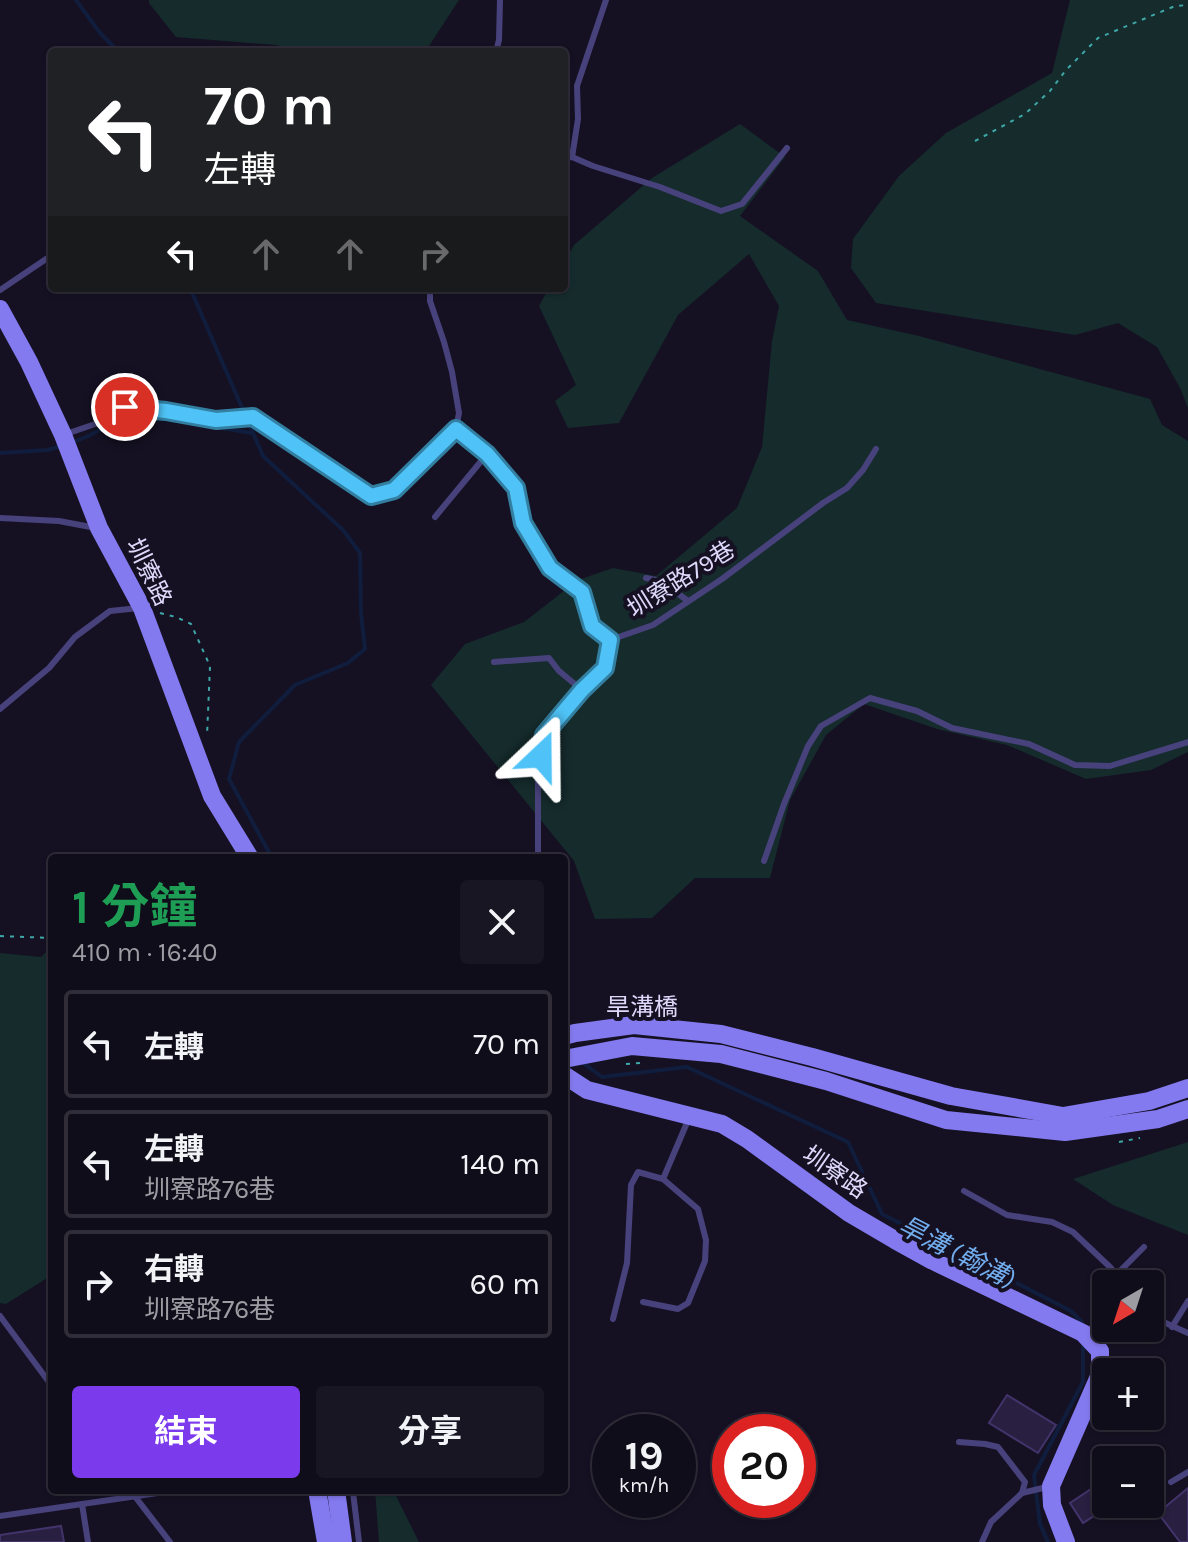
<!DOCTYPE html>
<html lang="zh-TW">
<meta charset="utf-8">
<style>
body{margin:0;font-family:Karla,"Noto Sans TC",sans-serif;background:#191623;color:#f1f3f6;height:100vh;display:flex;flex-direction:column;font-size:30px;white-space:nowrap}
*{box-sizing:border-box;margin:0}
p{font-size:26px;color:#9c9ca2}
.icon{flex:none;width:44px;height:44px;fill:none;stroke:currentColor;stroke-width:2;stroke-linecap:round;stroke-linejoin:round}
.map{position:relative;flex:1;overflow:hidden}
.side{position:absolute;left:48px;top:854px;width:520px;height:640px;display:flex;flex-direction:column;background:#100d1a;border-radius:8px;box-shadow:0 2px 6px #0004,0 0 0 2px #302d39}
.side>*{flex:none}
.hud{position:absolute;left:48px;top:48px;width:520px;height:244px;border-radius:8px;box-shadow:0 2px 6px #0004,0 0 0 2px #302d39;background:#202124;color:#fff;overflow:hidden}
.needle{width:52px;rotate:219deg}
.fabs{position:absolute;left:1092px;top:1270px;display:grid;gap:16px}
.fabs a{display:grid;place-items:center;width:72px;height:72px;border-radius:8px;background:#100d1a;box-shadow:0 2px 6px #0004,0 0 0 2px #302d39;font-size:40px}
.speed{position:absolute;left:592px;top:1414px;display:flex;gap:16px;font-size:40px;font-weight:700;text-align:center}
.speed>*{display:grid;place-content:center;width:104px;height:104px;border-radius:50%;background:#100d1a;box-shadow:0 2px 6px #0004,0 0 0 2px #302d39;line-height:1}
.speed small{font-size:20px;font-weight:400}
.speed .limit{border:12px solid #d22;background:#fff;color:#111}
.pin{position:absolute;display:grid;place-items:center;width:68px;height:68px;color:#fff;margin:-34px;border:4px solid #fff;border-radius:50%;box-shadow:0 2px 8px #0007}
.me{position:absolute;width:88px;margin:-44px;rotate:23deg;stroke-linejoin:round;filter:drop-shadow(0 0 6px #0008)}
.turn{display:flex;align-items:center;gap:28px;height:168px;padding:0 24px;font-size:36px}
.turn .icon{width:104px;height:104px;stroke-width:2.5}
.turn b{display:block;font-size:56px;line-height:68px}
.lanes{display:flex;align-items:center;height:76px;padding:0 24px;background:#0003;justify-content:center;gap:40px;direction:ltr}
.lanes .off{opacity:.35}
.round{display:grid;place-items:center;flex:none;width:84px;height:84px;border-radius:8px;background:#191623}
.summary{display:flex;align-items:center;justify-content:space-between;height:136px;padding:0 24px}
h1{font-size:48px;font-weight:700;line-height:60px;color:#1e9e55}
.primary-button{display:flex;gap:16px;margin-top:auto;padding:16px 24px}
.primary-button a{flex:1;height:92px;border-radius:8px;background:#7c3aed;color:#fff;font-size:32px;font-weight:700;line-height:92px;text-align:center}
.primary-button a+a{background:#191623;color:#f1f3f6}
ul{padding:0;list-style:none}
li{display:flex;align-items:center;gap:24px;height:108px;margin:0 16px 12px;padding:0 8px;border:4px solid #302d39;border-radius:8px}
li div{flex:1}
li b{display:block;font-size:30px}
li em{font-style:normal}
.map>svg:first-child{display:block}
</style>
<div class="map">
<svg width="1188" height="1542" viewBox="0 0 1188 1542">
<rect width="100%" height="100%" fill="#151123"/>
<g fill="#152b2c">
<polygon points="149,0 459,0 425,52 302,52 276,45 176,37 149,3"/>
<polygon points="1070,0 1188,0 1188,408 1180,388 1157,347 1118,323 1075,335 876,303 851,268 853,239 899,176 946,133 1052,73"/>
<polygon points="740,124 785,157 740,216 818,271 847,320 919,336 1150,399 1162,425 1188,441 1188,752 1151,770 1086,779 1007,745 937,729 864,704 826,735 790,800 770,878 695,878 652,918 595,919 574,861 431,685 465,644 524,622 578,580 613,568 656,576 737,508 762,447 772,341 779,306 749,254 678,315 619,423 568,428 555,401 576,385 539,306 549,288 564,288 564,262 574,245 652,178"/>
<polygon points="52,946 52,1275 6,1304 0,1303 0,953 41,957"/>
<polygon points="1188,1142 1188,1235 1113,1205 1073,1179"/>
<polygon points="375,1490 393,1490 419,1542 379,1542"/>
</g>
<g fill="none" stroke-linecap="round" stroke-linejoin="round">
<g stroke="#101d3d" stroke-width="4">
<polyline points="76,0 100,33 119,52"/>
<polyline points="190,288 263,456 343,530 360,553 361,613 365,649 348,663 295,685 239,742 229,779 271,856 275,858"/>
<polyline points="73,442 86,437 122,419 165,419 252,433"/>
<polyline points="0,453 48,450 61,446"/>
<polyline points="583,1063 602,1077 687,1067 848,1142 882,1214 1071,1311 1082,1322 1082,1326"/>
<polyline points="1048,1542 1040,1524 1034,1475 1083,1382 1083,1343"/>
</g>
</g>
<g fill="#281f41" stroke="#42346b" stroke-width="2">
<polygon points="1007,1395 1056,1425 1038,1453 989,1423"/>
<polygon points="1106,1479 1106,1508 1083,1523 1070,1503"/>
<polygon points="1188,1488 1188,1542 1180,1542 1158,1513"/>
<polygon points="61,1526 64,1542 0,1542 0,1535"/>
</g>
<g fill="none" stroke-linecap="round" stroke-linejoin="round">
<g stroke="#3ea8a8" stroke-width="2" stroke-dasharray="4 6" stroke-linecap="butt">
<polyline points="975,141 1025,114 1050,91 1066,70 1098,38 1175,6 1188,5"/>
<polyline points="160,613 176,617 191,624 210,666 207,736"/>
<polyline points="0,936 52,938"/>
<polyline points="626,1064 640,1063"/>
<polyline points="1119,1142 1140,1138"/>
</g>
<g stroke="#48427c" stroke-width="6">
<polyline points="496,52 499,40 500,0"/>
<polyline points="572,157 578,119 577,86 606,0"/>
<polyline points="564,158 572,157 593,166 660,187 721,211 742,204 787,148"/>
<polyline points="0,290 52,255"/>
<polyline points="456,429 487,454 516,488 523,523 550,568 582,592 592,626 610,640"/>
<polyline points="66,434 98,423 125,407 166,411 216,420 253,417 371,496 394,490 456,429 459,413 452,372 444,342 430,301 430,288"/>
<polyline points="435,517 487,454"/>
<polyline points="0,518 59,521 96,528"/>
<polyline points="646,578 661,581 688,601"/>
<polyline points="494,662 549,658 559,671 582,690"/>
<polyline points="0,709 49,668 75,637 110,611 139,608"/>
<polyline points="538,858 538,776 544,735 582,690 605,668 610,640 653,625 722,579 823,503 847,488 863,470 876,449"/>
<polyline points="764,861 784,804 808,746 821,726 870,698 917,711 952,728 1029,744 1075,765 1110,766 1188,742"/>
<polyline points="964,1191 1007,1215 1052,1222 1073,1232 1111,1268 1122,1284"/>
<polyline points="1116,1275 1144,1247"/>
<polyline points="643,1302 678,1309 688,1303 705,1261 706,1240 698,1209 663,1179"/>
<polyline points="0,1316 52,1386"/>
<polyline points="1150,1316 1188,1333"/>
<polyline points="613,1319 627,1263 631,1185 638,1172 663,1179 689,1118"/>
<polyline points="1172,1327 1188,1301"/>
<polyline points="1086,1331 1106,1320"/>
<polyline points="959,1442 985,1444 998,1447 1025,1482 1022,1493"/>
<polyline points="1171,1482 1188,1472"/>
<polyline points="130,1490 170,1542"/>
<polyline points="350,1490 353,1492 359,1542"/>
<polyline points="82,1504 88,1542"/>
<polyline points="0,1516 178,1490"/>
<polyline points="982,1542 991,1522 1022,1493 1047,1487"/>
</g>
<g stroke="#847aef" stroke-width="18">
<polyline points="0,309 29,362 63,435 99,528 142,608 212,796 250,858"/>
<polyline points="564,1036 575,1033 634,1025 721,1034 812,1057 951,1096 1063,1116 1149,1101 1188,1088"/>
<polyline points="564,1059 632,1046 721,1054 826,1081 946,1120 1065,1132 1158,1119 1188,1109"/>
<polyline points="564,1075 587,1090 722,1124 747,1139 849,1213 895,1240 933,1261 1083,1333 1100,1351 1100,1374 1051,1486 1052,1505 1066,1542"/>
<polyline points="317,1490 326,1542"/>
<polyline points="336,1490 343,1542"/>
</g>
</g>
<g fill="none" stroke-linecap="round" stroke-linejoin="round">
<g stroke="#337fa1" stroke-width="20">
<polyline id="route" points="125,407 166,411 216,420 253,417 371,496 394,490 456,429 487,454 516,488 523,523 550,568 582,592 592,626 610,640 605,668 582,690 544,735 541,756"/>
</g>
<use href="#route" stroke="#4fc3f7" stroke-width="14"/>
</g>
<g text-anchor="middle" stroke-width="8" stroke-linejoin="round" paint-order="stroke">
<g font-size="24" fill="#ded8fa" stroke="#151123">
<text transform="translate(149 572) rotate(64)" y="8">圳寮路</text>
<text transform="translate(681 579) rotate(-32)" y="8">圳寮路79巷</text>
<text x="642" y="1015">旱溝橋</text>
<text transform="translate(835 1172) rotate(35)" y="8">圳寮路</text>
</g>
<g font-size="26" font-style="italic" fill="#72adee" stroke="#151123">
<text transform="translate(957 1252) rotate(27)" y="9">旱溝 (翰溝)</text>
</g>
</g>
</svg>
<div class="fabs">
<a><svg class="needle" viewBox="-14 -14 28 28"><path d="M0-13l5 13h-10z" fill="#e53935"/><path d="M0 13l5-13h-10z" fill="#9c9ca2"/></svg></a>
<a>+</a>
<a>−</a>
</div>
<div class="speed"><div>19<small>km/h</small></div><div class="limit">20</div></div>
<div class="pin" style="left:125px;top:407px;background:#d93025"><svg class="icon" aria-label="arrive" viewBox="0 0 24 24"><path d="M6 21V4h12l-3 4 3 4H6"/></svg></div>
<svg class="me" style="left:541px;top:756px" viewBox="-20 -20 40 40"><path d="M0-17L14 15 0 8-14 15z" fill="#4fc3f7" stroke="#fff" stroke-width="4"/></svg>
<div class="hud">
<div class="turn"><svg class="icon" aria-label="left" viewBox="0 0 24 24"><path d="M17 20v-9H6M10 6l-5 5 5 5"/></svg><div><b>70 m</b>左轉</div></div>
<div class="lanes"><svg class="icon" aria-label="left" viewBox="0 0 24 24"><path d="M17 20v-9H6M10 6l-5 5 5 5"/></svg><svg class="icon off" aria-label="ahead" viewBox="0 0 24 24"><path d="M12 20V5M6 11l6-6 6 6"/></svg><svg class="icon off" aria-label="ahead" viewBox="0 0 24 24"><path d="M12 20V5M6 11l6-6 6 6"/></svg><svg class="icon off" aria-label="right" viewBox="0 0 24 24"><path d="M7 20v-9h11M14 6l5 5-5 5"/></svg></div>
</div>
<section class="side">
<div class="summary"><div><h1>1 分鐘</h1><p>410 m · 16:40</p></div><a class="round"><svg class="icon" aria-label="close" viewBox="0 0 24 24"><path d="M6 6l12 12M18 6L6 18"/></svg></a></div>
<ul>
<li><svg class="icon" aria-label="left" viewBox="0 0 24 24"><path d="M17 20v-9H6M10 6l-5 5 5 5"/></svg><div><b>左轉</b></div><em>70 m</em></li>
<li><svg class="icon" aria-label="left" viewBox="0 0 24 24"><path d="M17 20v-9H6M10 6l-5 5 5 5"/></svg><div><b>左轉</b><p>圳寮路76巷</p></div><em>140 m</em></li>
<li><svg class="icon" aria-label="right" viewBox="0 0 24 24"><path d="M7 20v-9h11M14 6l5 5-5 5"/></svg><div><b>右轉</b><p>圳寮路76巷</p></div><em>60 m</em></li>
</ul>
<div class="primary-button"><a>結束</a><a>分享</a></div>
</section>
</div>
